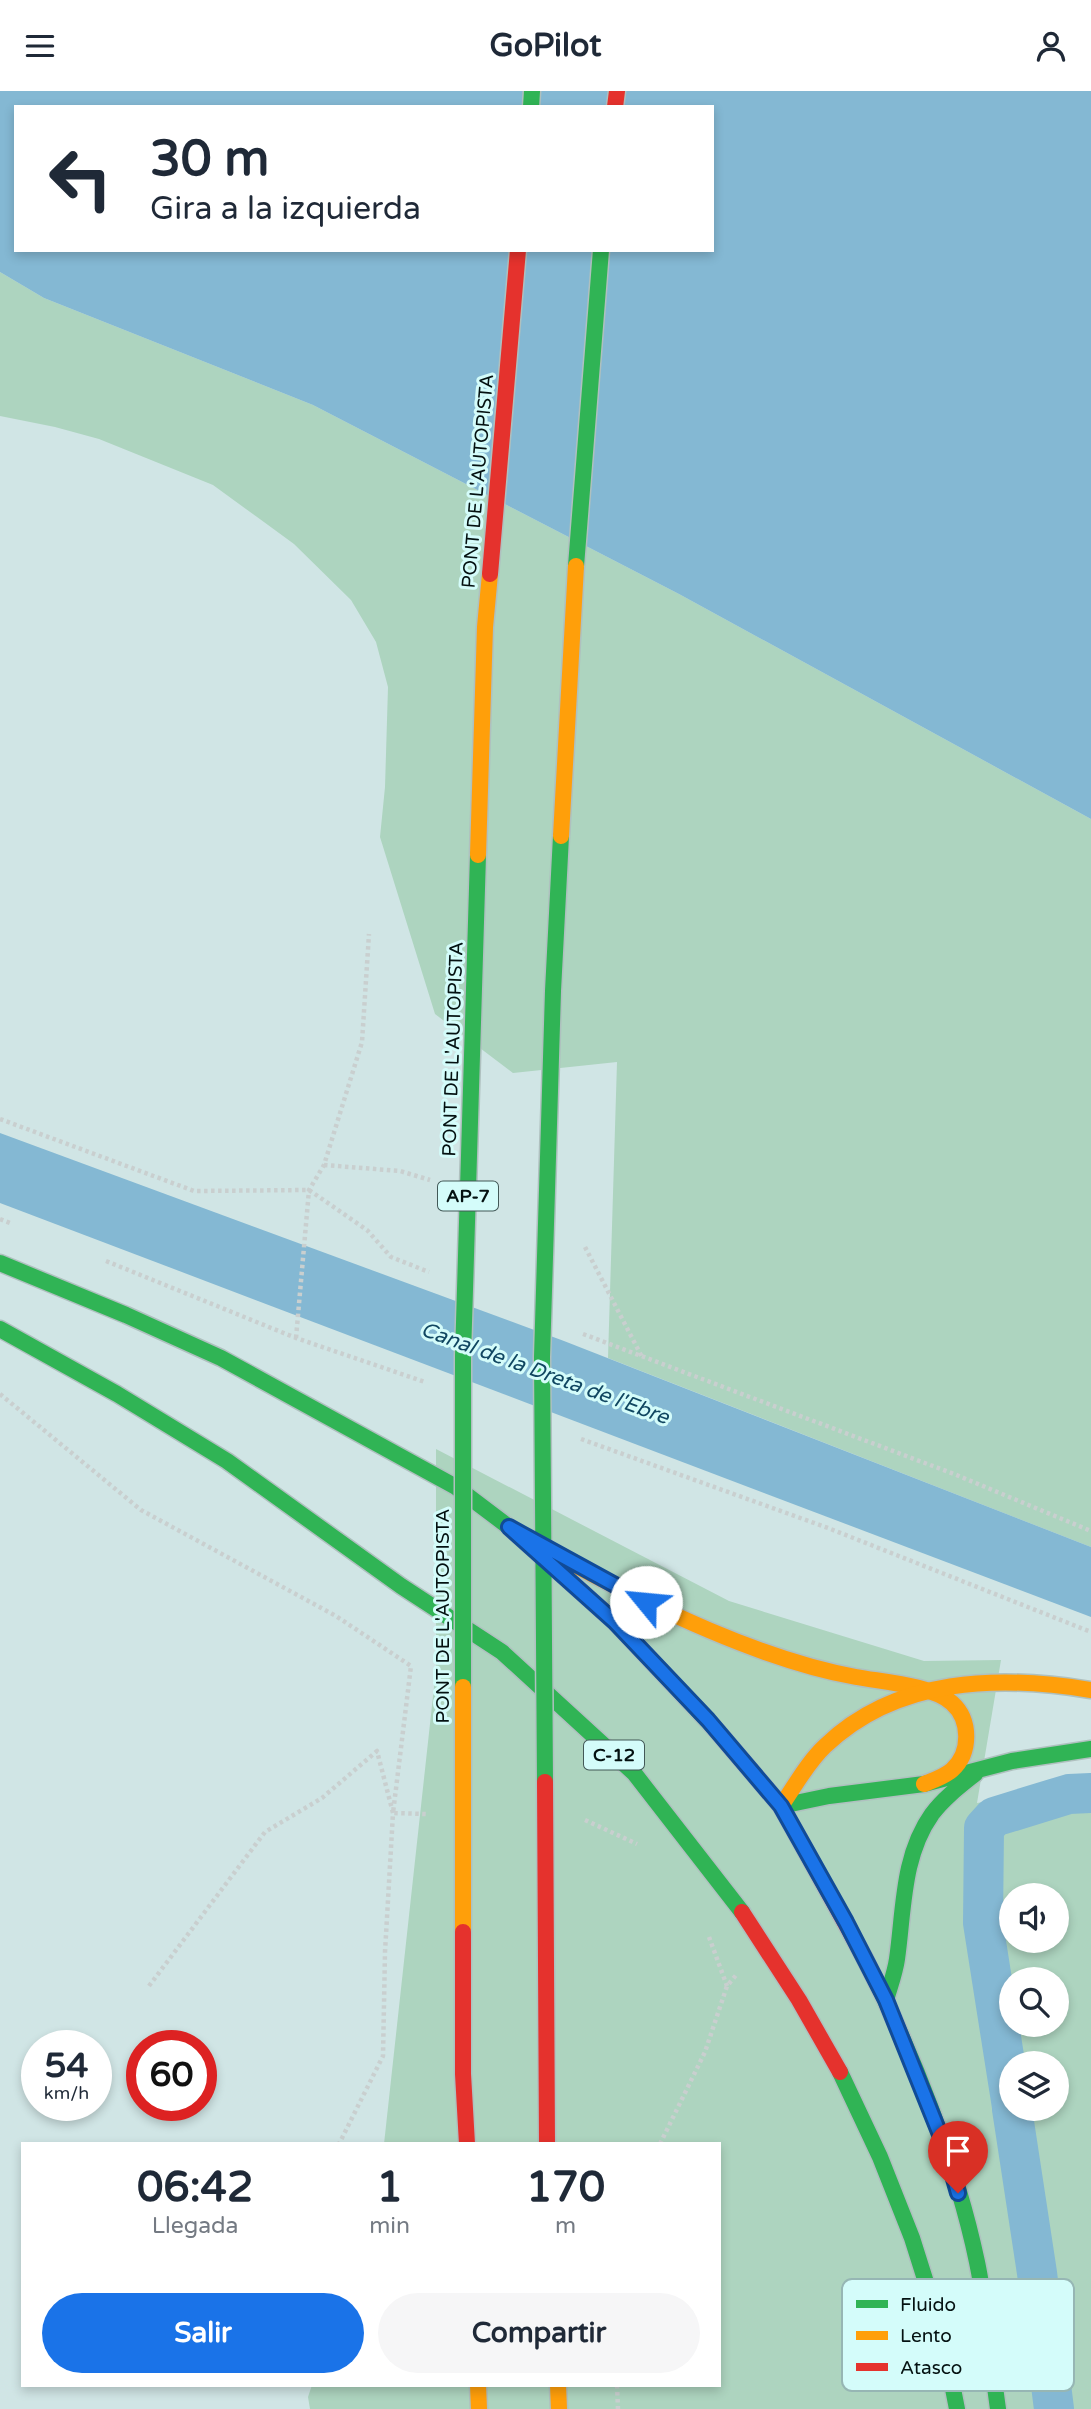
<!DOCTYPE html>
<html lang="es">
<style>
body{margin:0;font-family:"Varela Round",sans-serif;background:#f6f6f7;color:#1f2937;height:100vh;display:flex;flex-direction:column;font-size:26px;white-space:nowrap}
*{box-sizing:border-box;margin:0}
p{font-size:23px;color:#747a83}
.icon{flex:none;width:38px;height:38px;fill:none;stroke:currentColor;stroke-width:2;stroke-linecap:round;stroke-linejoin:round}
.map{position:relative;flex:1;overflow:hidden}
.sheet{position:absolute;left:21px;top:2051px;width:700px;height:245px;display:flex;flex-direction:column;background:#fff;border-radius:0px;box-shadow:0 4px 10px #0003}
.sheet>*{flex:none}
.top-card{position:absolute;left:14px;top:14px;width:700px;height:147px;border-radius:0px;box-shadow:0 4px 10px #0003;background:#fff;color:#1f2937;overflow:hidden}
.controls{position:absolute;left:999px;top:1792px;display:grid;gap:14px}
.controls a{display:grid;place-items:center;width:70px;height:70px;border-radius:50%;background:#fff;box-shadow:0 4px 10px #0003;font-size:35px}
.speed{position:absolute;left:21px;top:1939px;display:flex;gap:14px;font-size:35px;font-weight:700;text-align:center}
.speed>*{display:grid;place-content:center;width:91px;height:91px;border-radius:50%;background:#fff;box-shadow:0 4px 10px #0003;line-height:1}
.speed small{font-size:18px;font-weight:400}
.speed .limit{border:10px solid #d22;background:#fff;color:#111}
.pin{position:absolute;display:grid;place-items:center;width:60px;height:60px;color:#fff;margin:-72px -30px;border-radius:50% 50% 50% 0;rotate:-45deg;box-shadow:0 0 7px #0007}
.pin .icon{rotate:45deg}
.me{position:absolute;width:77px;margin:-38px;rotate:298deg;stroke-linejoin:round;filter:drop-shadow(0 0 5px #0008)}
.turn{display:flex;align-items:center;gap:24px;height:147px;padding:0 21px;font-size:32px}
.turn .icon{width:91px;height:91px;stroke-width:2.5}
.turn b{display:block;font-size:49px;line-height:60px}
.eta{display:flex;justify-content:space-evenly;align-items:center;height:119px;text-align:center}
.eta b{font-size:42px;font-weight:700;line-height:49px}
.primary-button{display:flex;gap:14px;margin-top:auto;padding:14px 21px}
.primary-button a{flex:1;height:80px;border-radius:42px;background:#1a73e8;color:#fff;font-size:28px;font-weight:700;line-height:80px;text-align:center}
.primary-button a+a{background:#f6f6f7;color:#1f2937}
header{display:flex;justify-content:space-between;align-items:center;height:91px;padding:0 21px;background:#fff;font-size:32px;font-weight:700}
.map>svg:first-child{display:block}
</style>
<header><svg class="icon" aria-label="menu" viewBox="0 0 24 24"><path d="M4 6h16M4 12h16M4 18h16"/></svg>GoPilot<svg class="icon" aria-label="person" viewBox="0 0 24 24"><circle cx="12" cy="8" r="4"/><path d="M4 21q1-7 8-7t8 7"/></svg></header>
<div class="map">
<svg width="1091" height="2318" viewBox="0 0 1091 2318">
<rect width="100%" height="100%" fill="#d0e5e5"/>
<g fill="#add4bf" fill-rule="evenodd">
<polygon points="0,181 44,207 313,314 679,503 1091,728 1091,1456 608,1267 617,971 513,982 435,923 380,746 385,696 388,596 376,551 351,509 294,453 213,394 99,348 55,336 0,325"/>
<path d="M436,1358L729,1510L924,1570L1001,1569L977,1712L1091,1693V2318H310L308,2306L312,2294H719V2053H384L436,1578ZM1012,1804H1057V1850H1012ZM1012,1888H1057V1934H1012ZM1012,1972H1057V2018H1012Z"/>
</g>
<g fill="#84b8d3" fill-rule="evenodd">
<path d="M0,0H1091V728L679,503L313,314L44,207L0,181ZM16,16H712V159H16Z"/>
<polygon points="0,1042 564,1250 1091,1456 1091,1526 0,1112"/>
</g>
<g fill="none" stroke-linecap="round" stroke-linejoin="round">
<g stroke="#84b8d3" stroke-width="40">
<polyline points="1012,2016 983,1832 984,1737 994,1726 1069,1703 1091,1702"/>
<polyline points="1012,2018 1037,2182 1054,2318"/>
</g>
<g stroke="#afc0bf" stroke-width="19">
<g id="fast">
<polyline points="531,16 532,0"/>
<polyline points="0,1172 126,1224 221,1267 456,1396 509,1436 615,1531 717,1640"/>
<polyline points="0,1238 117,1303 227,1370 401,1495 502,1561 634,1682 742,1821"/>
<polyline points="781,1715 829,1705 924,1693 1012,1670 1091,1658"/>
<path d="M865,1868C911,1958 956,2071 977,2171C987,2219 991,2269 998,2318"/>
<path d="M886,1909C890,1895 895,1882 897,1868C904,1819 902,1765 932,1723C944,1707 960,1695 975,1683"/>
<polyline points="840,1981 880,2066 912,2147 942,2242 957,2318"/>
</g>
</g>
<g stroke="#afc0bf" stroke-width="19">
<g id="slow">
<path d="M571,1472C655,1517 762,1569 856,1586C882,1591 932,1594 952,1612C971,1629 971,1662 952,1679C944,1686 934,1689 924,1693"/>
<path d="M781,1715C795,1695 807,1672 825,1655C897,1586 999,1584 1091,1599"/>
<polyline points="478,2294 479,2318"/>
<polyline points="558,2294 559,2318"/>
</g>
</g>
<g stroke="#afc0bf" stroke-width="19">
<g id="jam">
<polyline points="615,16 617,0"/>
<polyline points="717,1640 781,1715 865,1868"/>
<polyline points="742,1821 799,1909 840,1981"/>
</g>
</g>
<g stroke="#c9cfcf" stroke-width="4.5" stroke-dasharray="3.5 3.5" stroke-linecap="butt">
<polyline points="0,1028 194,1100 309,1099 367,1139 391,1166 429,1181"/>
<polyline points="324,1074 400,1080 430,1089"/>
<polyline points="0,1128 10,1132"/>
<polyline points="585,1156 643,1268"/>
<polyline points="106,1170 296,1247 425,1291"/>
<polyline points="583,1243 954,1383 1091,1440"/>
<polyline points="296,1247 309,1099 324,1074 362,951 369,843"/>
<polyline points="0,1303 141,1419 336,1525 411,1575 393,1722 426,1723"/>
<polyline points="581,1348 828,1437 1091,1541"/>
<polyline points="585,1729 637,1753"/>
<polyline points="709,1846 727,1895"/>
<polyline points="149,1895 265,1741 322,1707 377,1660 393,1722 385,1861 383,1965 339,2053"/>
<polyline points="660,2053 705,1961 727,1895 737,1883"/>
<polyline points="617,2294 618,2318"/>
</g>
<use href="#fast" stroke="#30b455" stroke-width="16"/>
<use href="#slow" stroke="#ff9f0a" stroke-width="16"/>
<use href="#jam" stroke="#e5322d" stroke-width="16"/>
<g stroke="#afc0bf" stroke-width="19" stroke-linecap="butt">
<g id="fast-bridge">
<polyline points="576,475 601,159"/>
<polyline points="463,1596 463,1265 478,764"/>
<polyline points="545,1691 542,1266 553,900 561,745"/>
</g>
</g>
<g stroke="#afc0bf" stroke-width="19" stroke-linecap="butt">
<g id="slow-bridge">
<polyline points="561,745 576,475"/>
<polyline points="478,764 485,536 490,483"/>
<polyline points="463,1596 463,1841"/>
</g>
</g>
<g stroke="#afc0bf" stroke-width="19" stroke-linecap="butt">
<g id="jam-bridge">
<polyline points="490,483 518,159"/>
<polyline points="545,1691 547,2053"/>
<polyline points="463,1841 463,1983 467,2053"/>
</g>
</g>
<use href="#fast-bridge" stroke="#30b455" stroke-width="16"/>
<use href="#slow-bridge" stroke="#ff9f0a" stroke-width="16"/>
<use href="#jam-bridge" stroke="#e5322d" stroke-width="16"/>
</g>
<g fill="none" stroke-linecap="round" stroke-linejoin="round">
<g stroke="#114b97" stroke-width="18">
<polyline id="route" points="646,1511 509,1436 615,1531 708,1629 781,1715 846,1831 886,1909 945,2056 958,2102"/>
</g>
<use href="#route" stroke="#1a73e8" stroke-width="12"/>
</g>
<g text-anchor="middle" stroke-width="6" stroke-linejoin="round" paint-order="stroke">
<g fill="#d4fcfa" stroke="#425857" stroke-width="2">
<rect x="438" y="1090.5" width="60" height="29" rx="5"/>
<rect x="584" y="1649.5" width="60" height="29" rx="5"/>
</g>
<g font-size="18" font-weight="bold" fill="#041111">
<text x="468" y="1111">AP-7</text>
<text x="614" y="1670">C-12</text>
</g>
<g font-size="19" fill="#041111" stroke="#d4fcfa">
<text transform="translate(477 390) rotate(-85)" y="7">PONT DE L'AUTOPISTA</text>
<text transform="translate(452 958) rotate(-88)" y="7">PONT DE L'AUTOPISTA</text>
<text transform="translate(442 1525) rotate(-90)" y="7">PONT DE L'AUTOPISTA</text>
</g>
<g font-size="21" font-style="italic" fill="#104661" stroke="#d4fcfa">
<text transform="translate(545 1282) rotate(20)" y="7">Canal de la Dreta de l'Ebre</text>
</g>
</g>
<rect x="842" y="2188" width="232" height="112" rx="10" fill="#d4fcfa" stroke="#96b6b4" stroke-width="2"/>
<rect x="856" y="2209" width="32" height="8" fill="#30b455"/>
<rect x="856" y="2240" width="32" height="9" fill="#ff9f0a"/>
<rect x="856" y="2272" width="32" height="8" fill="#e5322d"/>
<g font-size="19" fill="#041111">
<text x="900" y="2220">Fluido</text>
<text x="900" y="2251">Lento</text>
<text x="900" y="2283">Atasco</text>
</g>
</svg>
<div class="controls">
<a><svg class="icon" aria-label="sound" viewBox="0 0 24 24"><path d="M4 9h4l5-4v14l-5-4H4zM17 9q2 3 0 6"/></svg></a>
<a><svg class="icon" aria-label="search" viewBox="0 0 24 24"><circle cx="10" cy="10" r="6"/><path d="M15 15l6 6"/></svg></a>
<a><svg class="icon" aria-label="layers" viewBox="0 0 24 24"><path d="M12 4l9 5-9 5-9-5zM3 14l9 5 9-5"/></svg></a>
</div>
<div class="speed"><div>54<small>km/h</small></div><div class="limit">60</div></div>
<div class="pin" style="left:958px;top:2102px;background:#d93025"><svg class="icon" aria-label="arrive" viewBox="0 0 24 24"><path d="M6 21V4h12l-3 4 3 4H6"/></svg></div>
<svg class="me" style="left:646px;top:1511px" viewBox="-20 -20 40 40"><circle r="19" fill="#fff"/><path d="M0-13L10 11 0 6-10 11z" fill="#1a73e8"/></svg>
<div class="top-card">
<div class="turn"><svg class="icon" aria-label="left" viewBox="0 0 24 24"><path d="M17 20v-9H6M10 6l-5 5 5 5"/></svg><div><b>30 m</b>Gira a la izquierda</div></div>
</div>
<section class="sheet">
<div class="eta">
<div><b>06:42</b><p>Llegada</p></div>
<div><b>1</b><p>min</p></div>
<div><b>170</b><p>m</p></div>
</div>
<div class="primary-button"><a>Salir</a><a>Compartir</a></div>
</section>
</div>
